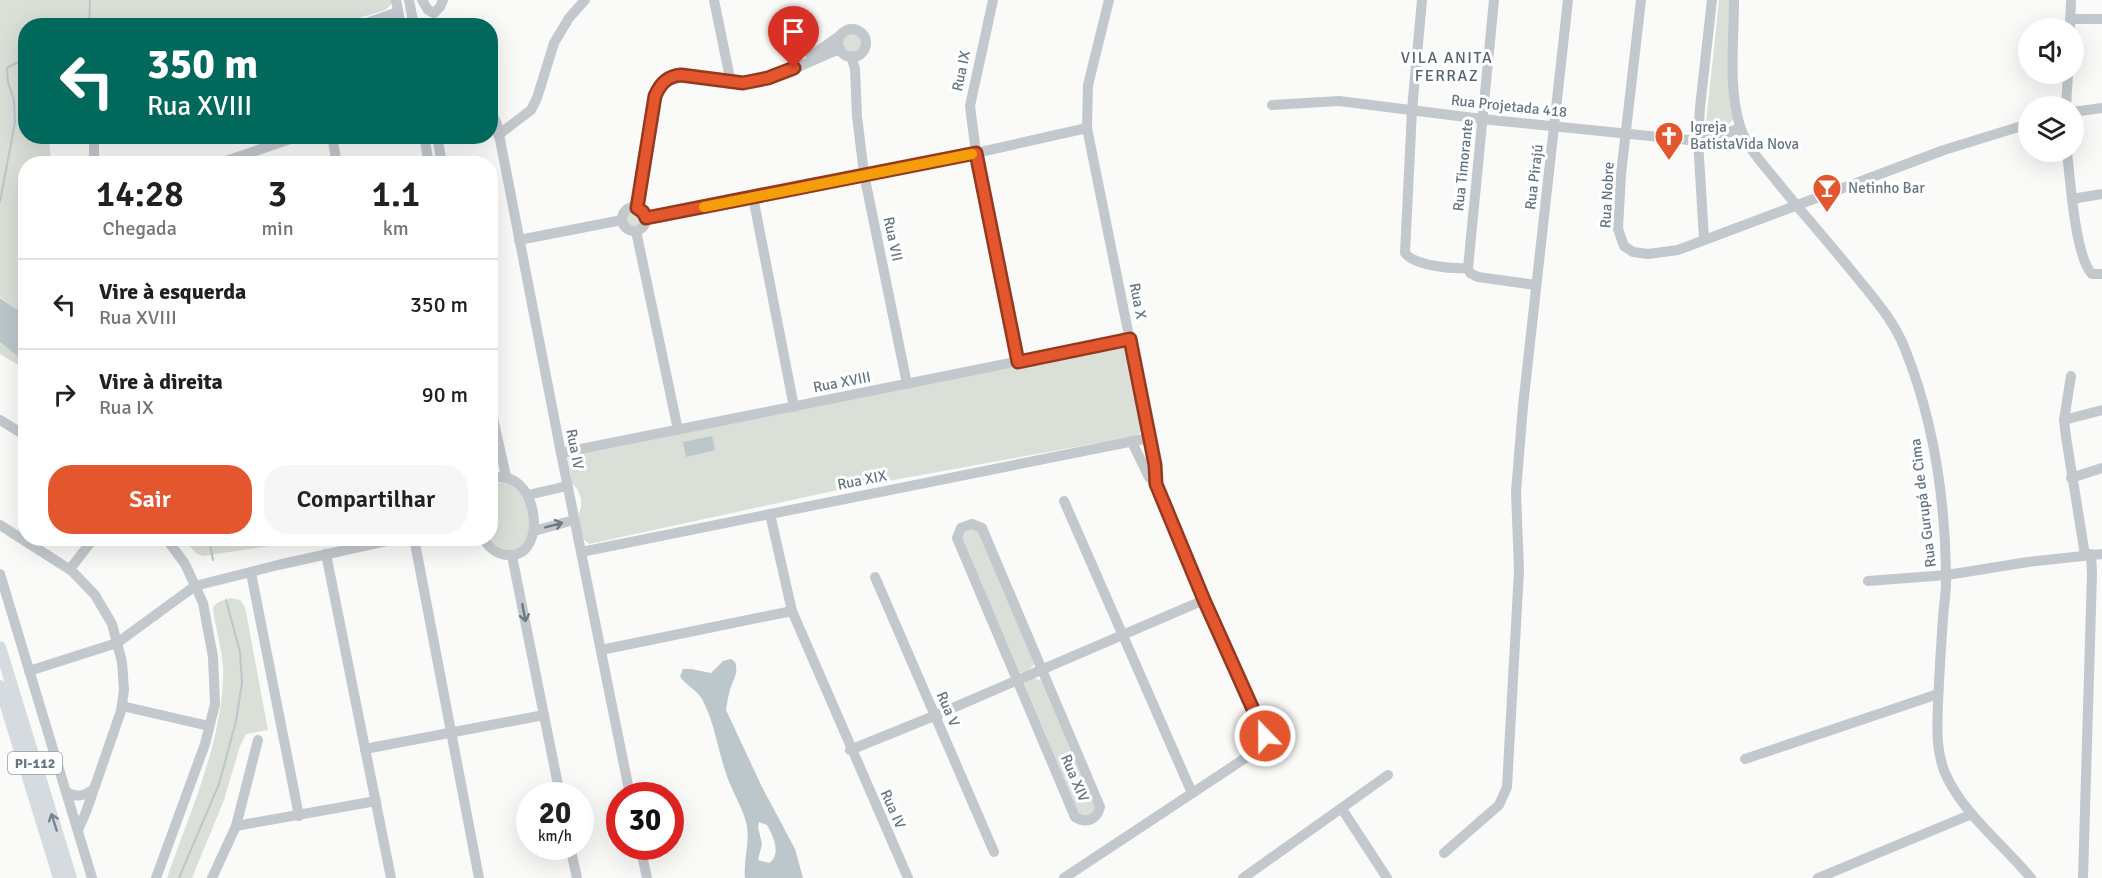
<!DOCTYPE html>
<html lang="pt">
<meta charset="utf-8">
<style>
body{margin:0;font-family:Signika,sans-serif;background:#f6f6f6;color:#202124;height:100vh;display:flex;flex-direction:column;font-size:22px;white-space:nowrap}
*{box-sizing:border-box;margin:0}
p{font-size:20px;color:#757577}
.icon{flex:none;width:33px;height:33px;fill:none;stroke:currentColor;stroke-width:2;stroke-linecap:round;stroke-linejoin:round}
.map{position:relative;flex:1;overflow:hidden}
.sheet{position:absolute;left:18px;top:156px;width:480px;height:390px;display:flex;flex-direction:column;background:#fff;border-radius:24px;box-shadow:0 6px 24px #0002}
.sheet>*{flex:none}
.top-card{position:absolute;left:18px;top:18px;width:480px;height:126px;border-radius:24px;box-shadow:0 6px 24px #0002;background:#00695c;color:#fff;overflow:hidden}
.fabs{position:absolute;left:2018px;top:18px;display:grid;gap:12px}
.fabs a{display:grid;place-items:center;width:66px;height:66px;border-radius:50%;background:#fff;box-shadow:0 6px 24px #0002;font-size:30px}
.speed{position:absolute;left:516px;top:782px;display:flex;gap:12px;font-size:30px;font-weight:700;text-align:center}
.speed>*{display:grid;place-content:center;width:78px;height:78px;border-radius:50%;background:#fff;box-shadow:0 6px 24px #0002;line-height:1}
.speed small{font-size:15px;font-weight:400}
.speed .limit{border:9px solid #d22;background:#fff;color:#111}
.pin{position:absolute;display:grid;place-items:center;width:51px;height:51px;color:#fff;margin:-62px -26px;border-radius:50% 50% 50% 0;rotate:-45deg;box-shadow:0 0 6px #0007}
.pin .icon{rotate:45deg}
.me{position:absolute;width:66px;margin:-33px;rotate:338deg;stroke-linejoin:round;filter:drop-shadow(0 0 4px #0008)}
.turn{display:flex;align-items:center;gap:21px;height:126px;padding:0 30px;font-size:27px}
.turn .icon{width:78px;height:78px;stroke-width:2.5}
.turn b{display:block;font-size:42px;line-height:51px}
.eta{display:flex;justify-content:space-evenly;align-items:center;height:102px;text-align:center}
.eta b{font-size:36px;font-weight:600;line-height:42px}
.primary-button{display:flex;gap:12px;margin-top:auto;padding:12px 30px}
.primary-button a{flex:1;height:69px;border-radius:24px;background:#e4572e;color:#fff;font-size:24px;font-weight:600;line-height:69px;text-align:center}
.primary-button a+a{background:#f6f6f6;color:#202124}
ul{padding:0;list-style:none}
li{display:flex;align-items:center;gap:18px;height:90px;padding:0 30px;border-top:2px solid #e0e0e0}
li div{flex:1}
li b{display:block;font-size:22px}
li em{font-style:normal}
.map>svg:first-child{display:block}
</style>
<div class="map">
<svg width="2102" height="878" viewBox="0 0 2102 878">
<rect width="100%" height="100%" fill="#fafaf8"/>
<g fill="#dadfd7">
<polygon points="0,0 392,0 393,3 385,10 336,25 26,26 26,136 49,137 51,163 26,164 25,309 16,309 0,297"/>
<path d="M1719,0H1733L1735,116C1731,126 1715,131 1705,133Z"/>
<circle cx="852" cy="43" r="11"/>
<circle cx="634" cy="219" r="10"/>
<polygon points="0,342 25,362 25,369 0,354"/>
<polygon points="1121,344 1126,348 1142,427 1140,433 1136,436 838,490 589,544 583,539 578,517 581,508 581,499 578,490 572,483 568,457"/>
<path d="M510,482C514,486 520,491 523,496C540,521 524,574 488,539L490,538L491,484Z"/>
<path d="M974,529L980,532L1034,664C1031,670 1025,672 1018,673L962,537L965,532Z"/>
<polygon points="183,539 317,539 202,556 196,553"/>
<path d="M231,598L240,600L245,607L268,730L246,734L240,746L224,800L192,878H167C189,814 220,748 223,680C225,655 215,631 213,607L218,602Z"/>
<polygon points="1034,678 1041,681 1095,808 1090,816 1080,816 1024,683"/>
</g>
<g fill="#bbc7cb" fill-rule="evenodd">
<polygon points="0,298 16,309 25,309 25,362 0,342"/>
<polygon points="712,436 715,450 686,457 683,442"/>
<path d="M731,659L735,662C739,674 733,679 730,690C728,697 727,703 726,710L762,787L795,849L803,878H745C743,860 751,840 746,822C741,804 730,788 725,770C717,746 714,721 702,699C696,689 685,685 680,676L683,669H691L711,673L723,661ZM759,822L767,825C773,835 782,855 769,863L758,860L762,844L758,827Z"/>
</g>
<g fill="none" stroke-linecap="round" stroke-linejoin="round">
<g stroke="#bbc7cb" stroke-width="2">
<polyline points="89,26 90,0"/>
<polyline points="0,202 15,122 14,100 8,82 7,68 26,58"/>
<polyline points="209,538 213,560"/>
<polyline points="179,878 219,784 236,721 242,683 240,652 226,600"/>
</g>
<g stroke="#c3c8cc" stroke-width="10">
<polyline points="396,0 401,26"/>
<polyline points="409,0 414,26"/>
<polyline points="422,0 428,10 434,13"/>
<polyline points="714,0 731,83"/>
<polyline points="993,0 970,106 976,153 1018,362"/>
<path d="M1422,0L1412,110L1405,253C1415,266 1452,269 1468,268"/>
<polyline points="1494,0 1468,268 1470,273 1478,277 1536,285"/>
<polyline points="1641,0 1621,174 1618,229 1624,246 1633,252 1648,254 1678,250 1944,150 2028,124"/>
<path d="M1734,0C1734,41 1728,87 1740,126C1746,146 1762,163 1775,179C1802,213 1832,246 1859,280C1877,302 1895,323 1905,349C1933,419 1945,498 1946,574C1947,588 1944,603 1943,618C1941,647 1939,676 1938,705C1937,729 1936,751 1945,773C1963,814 2003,844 2031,878"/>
<polyline points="434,13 440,7 443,0"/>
<polyline points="2070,19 2102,19"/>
<polyline points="358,26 398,12"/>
<polyline points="2070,28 2071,0"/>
<circle cx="852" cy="43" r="14"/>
<polyline points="811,56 842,34"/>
<polyline points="851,56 855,69 857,116 864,174 907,384"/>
<polyline points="1272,105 1339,101 1482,119 1689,140 1717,137 1740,128"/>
<polyline points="2066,106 2068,74"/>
<polyline points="490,110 497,124 561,453 630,795"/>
<polyline points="2073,112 2102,108"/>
<polyline points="498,135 531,110 537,98 554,43 569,18 585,0"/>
<polyline points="94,136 94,164"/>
<polyline points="332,136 337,164"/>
<polyline points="424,136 429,164"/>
<polyline points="437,136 442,164"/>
<path d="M2067,152C2070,177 2075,257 2092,274H2102"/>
<polyline points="217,164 299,136"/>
<polyline points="753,197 794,407"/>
<polyline points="2072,199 2102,194"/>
<circle cx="634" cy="219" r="12"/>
<path d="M637,208L655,96C660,84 667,76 681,75C701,76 721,84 742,83C777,81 808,61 840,49"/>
<polyline points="646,218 976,153 1087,128"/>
<polyline points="636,231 678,430"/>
<polyline points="1704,239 1698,140 1700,107 1712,0"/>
<polyline points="519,240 622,220"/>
<polyline points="2071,376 2064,420 2066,437 2085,555"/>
<polyline points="490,405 506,476"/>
<polyline points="0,420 26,436"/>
<polyline points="2064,420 2102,410"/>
<polyline points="1132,442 1149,477 1156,485"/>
<polyline points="561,453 1130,339"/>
<polyline points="2071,478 2102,468"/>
<polyline points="528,495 567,486"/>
<polyline points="1064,501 1192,793"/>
<polyline points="770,514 792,611 908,878"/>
<path d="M972,524L982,528L1100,807C1097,820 1086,824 1075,817L957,538L961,528Z"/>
<polyline points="0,525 72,571 95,595 112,624 122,662 124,690 121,711 86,812 78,830"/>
<polyline points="534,531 574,520"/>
<polyline points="414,538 479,878"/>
<path d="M483,538C489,548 497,555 509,555C550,557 538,463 490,479"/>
<polyline points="581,552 1149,438"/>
<polyline points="326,554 391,878"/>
<polyline points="512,556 560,795"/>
<polyline points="70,569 94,538"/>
<polyline points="251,573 299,816"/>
<polyline points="0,574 92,878"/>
<polyline points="875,577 994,852"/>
<polyline points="1868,581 1947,575 2028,562 2102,554"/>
<polyline points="601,650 792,611"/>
<polyline points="29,671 117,643 195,586 278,565 400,538"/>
<polyline points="122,706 209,726"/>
<polyline points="365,749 544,715"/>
<polyline points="850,750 934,716 1204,600"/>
<polyline points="1745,759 1938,694"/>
<path d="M66,792C77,798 84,796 94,789"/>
<polyline points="1342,809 1387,878"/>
<polyline points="236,826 376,801"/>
<polyline points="570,846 577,878"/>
<polyline points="640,846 647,878"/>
<polyline points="1444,853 1499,805 1507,787 1519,571 1516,492 1523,406 1568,0"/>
<polyline points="156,878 205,744 215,704 213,657 203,603 185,564 166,538"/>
<polyline points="212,878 236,826 258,740"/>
<polyline points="1064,878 1256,751 1265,741 1263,732 1204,600 1156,485 1155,465 1087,128 1088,85 1109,0"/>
<polyline points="1243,878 1388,775"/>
<polyline points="1818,878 1972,814"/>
<polyline points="2083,878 2092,574 2091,554"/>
</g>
<g stroke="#d6dbdf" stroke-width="12">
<polyline points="0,647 71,878"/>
<polyline points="0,686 59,878"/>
</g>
</g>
<defs><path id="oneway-shaft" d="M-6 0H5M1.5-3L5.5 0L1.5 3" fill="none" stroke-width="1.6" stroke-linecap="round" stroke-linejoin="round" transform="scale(1.5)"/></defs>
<g stroke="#6a7a87">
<use href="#oneway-shaft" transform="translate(554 525) rotate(-15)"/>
<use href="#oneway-shaft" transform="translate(524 613) rotate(79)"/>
</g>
<use stroke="#768591" href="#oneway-shaft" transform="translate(54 822) rotate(-108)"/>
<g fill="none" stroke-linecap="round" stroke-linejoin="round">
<g stroke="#94391e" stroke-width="15">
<path id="route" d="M794,68L768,78L743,83L681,75C667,76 660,84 655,96L637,208L643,212L646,218L976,153L1018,362L1130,339L1155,465L1156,484L1204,600L1265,736"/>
</g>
<use href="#route" stroke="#e4572e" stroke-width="10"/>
<polyline stroke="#f59e0b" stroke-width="10" points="704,207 972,154"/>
</g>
<defs>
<g id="church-pin" transform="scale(1.5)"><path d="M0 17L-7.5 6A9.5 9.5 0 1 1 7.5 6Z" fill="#e4572e" stroke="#fff"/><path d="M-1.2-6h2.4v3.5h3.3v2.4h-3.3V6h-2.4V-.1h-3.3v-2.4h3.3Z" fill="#fff"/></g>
<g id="bar-pin" transform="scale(1.5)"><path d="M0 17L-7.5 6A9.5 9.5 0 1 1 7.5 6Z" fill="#e4572e" stroke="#fff"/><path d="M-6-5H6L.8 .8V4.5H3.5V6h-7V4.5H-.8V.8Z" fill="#fff"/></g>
</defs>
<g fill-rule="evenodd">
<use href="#church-pin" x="1669" y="136"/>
<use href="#bar-pin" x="1827" y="188"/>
</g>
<g text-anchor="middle" stroke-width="6" stroke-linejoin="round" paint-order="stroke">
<rect fill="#fff" stroke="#939fa8" stroke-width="1.5" x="8" y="752" width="54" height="22" rx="4.5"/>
<g font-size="14" font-weight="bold" fill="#657683">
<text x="35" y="768">PI-112</text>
</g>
<g font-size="15" fill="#657683" stroke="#fff">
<text transform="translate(961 71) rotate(-78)" y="5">Rua IX</text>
<text transform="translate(1509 106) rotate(6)" y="5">Rua Projetada 418</text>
<text transform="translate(1463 165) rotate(-84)" y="5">Rua Timorante</text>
<text transform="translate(1534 177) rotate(-83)" y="5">Rua Pirajú</text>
<text transform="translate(1607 195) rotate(-87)" y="5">Rua Nobre</text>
<text transform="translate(893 239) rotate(78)" y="5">Rua VII</text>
<text transform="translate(1138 301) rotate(79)" y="5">Rua X</text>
<text transform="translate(842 382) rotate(-11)" y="5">Rua XVIII</text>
<text transform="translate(575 449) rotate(79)" y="5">Rua IV</text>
<text transform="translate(862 480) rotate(-11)" y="5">Rua XIX</text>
<text transform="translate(1923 503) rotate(-97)" y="5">Rua Gurupá de Cima</text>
<text transform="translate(948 709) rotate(67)" y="5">Rua V</text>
<text transform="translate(1075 778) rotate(67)" y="5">Rua XIV</text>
<text transform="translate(893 809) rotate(66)" y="5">Rua IV</text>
</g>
<g font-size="15" fill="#657683" stroke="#fff" text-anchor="start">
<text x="1690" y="132">Igreja<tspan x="1690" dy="17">BatistaVida Nova</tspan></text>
<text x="1848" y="193">Netinho Bar</text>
</g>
<g font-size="16" letter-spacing="1.5" fill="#57646e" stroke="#fff">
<text x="1447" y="63">VILA ANITA<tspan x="1447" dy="18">FERRAZ</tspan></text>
</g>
</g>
</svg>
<div class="fabs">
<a><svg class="icon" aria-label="sound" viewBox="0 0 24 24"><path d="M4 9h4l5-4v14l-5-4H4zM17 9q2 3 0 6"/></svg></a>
<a><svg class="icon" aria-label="layers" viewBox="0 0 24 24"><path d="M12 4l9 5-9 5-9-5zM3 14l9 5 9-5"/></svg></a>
</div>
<div class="speed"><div>20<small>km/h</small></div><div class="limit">30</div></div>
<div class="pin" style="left:794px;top:68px;background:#d93025"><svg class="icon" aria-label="arrive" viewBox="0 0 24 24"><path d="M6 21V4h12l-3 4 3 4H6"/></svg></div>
<svg class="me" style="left:1265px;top:736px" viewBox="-20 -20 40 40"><circle r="17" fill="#e4572e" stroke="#fff" stroke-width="3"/><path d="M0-11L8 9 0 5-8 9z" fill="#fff"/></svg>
<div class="top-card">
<div class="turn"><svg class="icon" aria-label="left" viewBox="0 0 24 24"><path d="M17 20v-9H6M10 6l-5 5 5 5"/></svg><div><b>350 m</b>Rua XVIII</div></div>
</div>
<section class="sheet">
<div class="eta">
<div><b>14:28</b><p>Chegada</p></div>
<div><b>3</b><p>min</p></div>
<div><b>1.1</b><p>km</p></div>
</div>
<ul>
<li><svg class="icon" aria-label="left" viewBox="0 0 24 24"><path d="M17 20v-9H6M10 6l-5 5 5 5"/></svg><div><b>Vire à esquerda</b><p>Rua XVIII</p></div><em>350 m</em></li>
<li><svg class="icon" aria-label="right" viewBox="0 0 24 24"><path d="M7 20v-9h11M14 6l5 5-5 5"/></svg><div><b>Vire à direita</b><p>Rua IX</p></div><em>90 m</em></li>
</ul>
<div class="primary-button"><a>Sair</a><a>Compartilhar</a></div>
</section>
</div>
